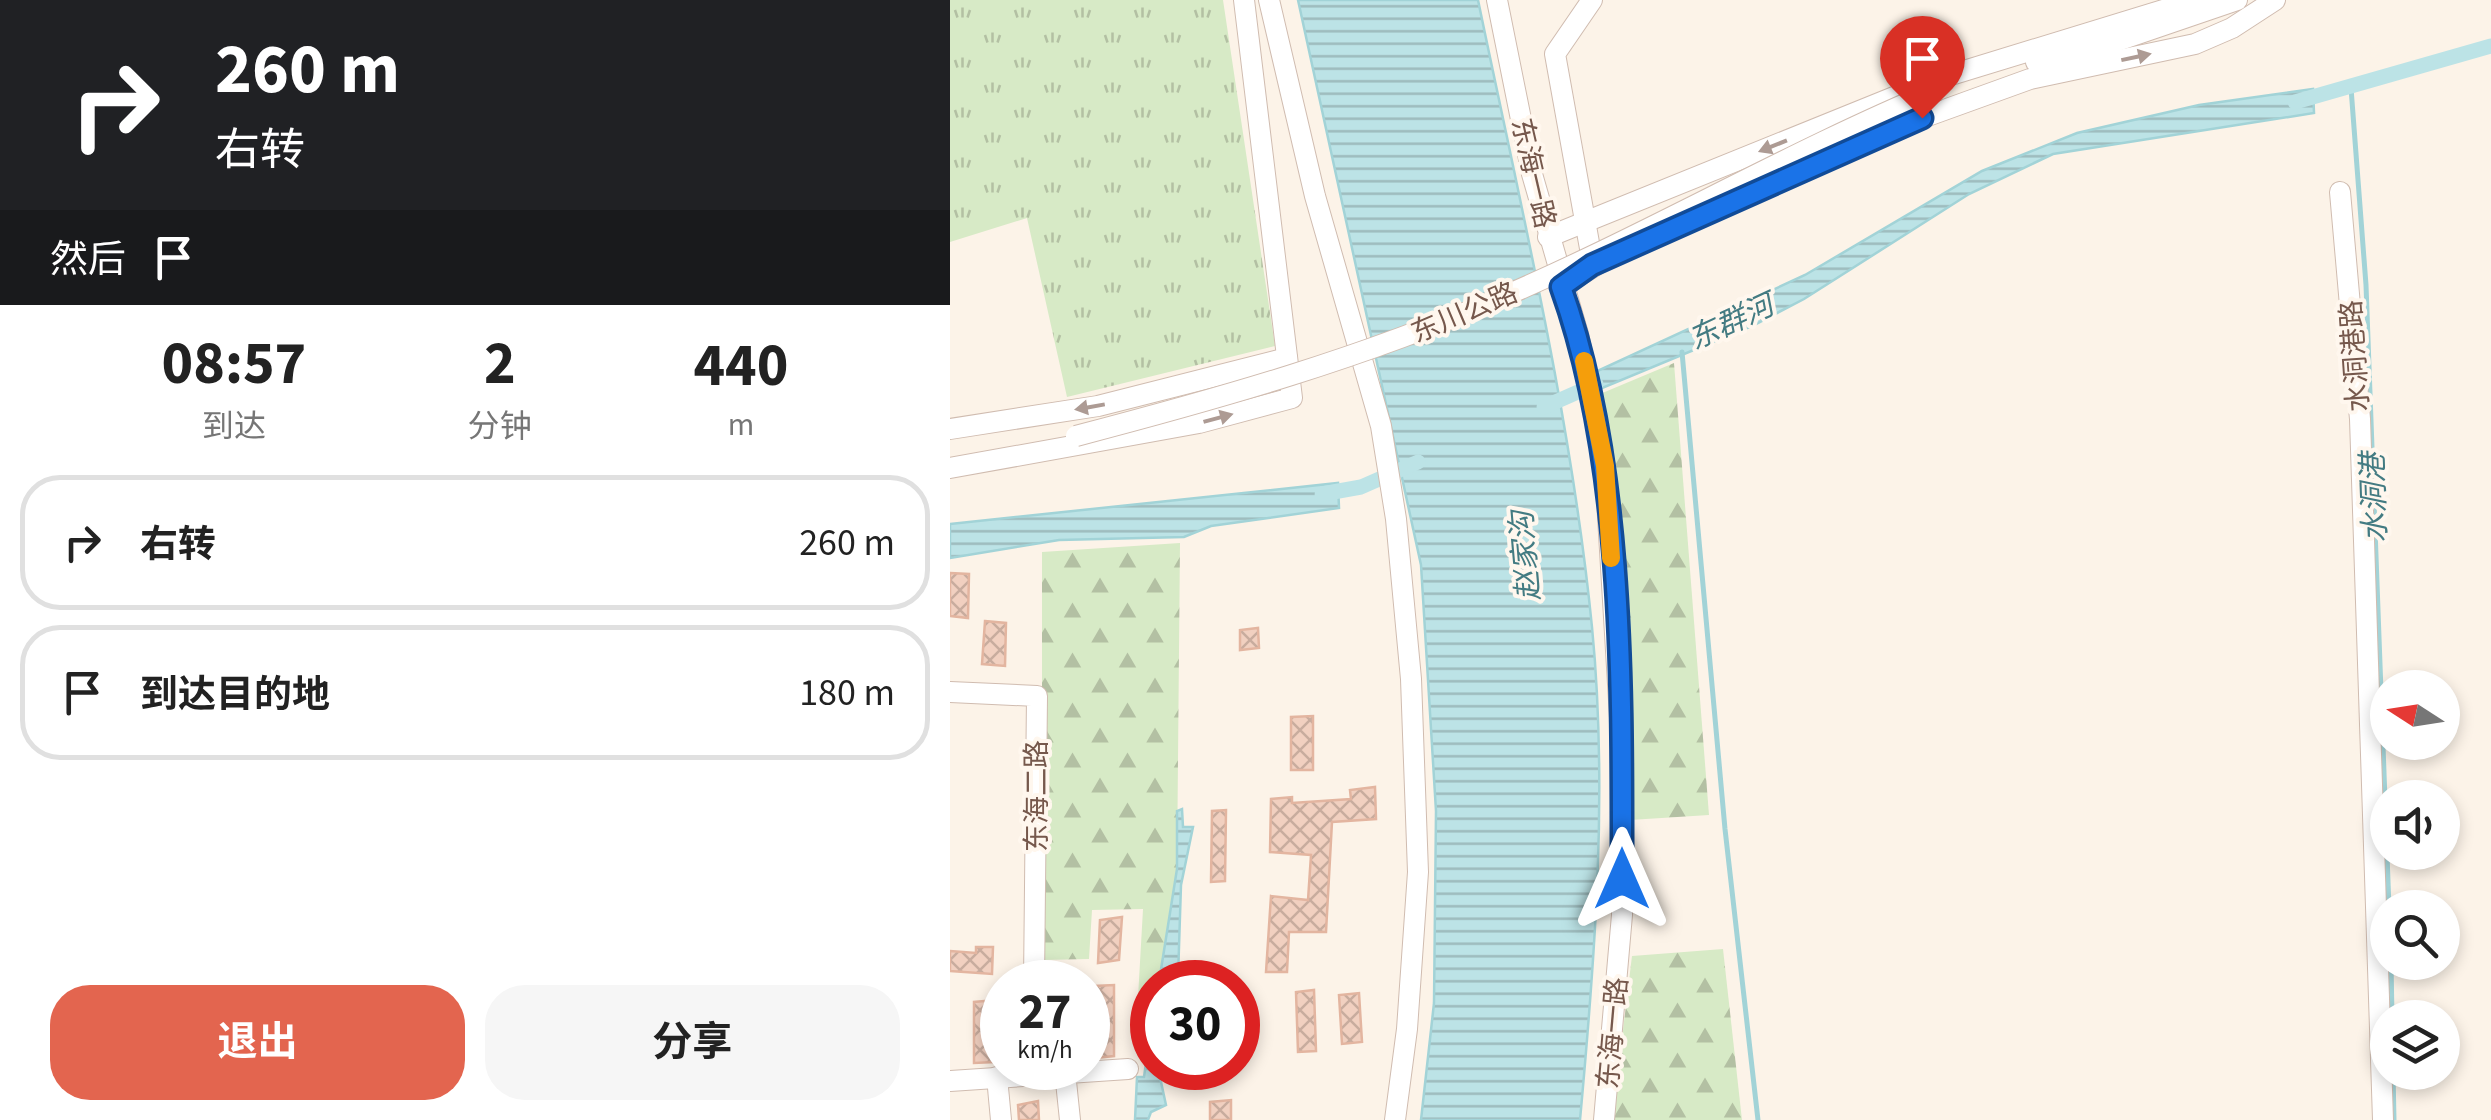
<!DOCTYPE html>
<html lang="zh">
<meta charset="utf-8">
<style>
body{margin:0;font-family:"Source Sans 3","Noto Sans SC",sans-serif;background:#f6f6f6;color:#222;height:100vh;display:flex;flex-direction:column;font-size:38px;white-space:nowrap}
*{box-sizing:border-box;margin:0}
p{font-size:32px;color:#767676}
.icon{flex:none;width:55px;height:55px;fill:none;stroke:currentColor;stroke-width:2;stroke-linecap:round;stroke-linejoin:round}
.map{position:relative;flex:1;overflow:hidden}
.side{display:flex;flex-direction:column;background:#fff;width:950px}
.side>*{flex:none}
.top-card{background:#202124;color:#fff;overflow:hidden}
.needle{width:65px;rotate:282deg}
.controls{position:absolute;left:1420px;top:670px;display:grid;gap:20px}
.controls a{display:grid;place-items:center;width:90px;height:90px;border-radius:50%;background:#fff;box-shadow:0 5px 15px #0003;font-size:50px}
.speed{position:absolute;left:30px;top:960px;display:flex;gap:20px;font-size:50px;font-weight:700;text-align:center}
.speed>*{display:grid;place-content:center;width:130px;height:130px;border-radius:50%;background:#fff;box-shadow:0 5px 15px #0003;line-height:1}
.speed small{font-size:25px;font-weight:400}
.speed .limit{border:15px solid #d22;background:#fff;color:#111}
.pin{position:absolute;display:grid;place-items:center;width:85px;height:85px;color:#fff;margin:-102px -42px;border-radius:50% 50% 50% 0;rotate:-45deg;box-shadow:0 0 10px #0007}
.pin .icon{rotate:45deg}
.me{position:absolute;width:110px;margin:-55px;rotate:0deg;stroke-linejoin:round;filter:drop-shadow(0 0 8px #0008)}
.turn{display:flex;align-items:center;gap:35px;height:210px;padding:0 50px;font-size:45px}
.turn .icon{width:130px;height:130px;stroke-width:2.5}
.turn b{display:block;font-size:70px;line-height:85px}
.then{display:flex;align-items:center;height:95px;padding:0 50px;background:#0003;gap:20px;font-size:38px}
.eta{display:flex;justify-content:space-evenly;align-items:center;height:170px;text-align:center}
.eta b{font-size:60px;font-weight:700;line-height:70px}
.primary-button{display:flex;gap:20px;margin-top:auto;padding:20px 50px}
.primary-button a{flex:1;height:115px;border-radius:40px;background:#e3654f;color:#fff;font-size:40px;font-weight:700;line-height:115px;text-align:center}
.primary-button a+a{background:#f6f6f6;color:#222}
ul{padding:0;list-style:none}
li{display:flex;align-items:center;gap:30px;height:135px;margin:0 20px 15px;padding:0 30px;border:5px solid #e0e0e0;border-radius:40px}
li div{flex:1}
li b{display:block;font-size:38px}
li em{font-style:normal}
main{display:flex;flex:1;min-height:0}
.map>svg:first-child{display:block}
</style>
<main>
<section class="side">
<div class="top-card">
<div class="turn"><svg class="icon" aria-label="right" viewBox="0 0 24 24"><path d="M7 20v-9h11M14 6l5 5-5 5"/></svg><div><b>260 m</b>右转</div></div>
<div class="then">然后<svg class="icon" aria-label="arrive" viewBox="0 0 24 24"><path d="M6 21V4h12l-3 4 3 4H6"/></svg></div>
</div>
<div class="eta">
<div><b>08:57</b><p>到达</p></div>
<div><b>2</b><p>分钟</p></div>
<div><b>440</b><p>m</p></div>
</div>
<ul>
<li><svg class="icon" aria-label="right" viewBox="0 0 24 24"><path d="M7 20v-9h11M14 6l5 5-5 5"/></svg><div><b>右转</b></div><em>260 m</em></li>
<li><svg class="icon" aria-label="arrive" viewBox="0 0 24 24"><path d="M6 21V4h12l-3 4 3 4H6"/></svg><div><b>到达目的地</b></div><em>180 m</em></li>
</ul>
<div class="primary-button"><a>退出</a><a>分享</a></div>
</section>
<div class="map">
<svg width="1541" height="1120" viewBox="0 0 1541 1120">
<defs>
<pattern id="forest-firs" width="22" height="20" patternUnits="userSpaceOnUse" patternTransform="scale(2.5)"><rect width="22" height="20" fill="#d7eac6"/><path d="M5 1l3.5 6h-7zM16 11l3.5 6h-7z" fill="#b3c0a3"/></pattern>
<pattern id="park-tufts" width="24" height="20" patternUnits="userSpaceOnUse" patternTransform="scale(2.5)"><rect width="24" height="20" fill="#d7eac6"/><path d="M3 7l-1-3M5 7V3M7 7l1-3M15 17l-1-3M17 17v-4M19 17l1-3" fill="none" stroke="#b3c0a3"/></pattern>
<pattern id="water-rules" width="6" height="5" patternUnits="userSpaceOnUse" patternTransform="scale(2.5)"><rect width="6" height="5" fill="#bce3e6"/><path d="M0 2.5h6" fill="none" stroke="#9dbbbd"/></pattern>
<pattern id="building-cross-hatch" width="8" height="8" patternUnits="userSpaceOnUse" patternTransform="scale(2.5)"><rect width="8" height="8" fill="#f1d0c0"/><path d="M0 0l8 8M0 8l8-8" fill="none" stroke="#c8ac9e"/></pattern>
</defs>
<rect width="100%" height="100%" fill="#fcf3e8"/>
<g fill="url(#forest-firs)">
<polygon points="724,363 759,815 680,820 650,394"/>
<polygon points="230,543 227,869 209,982 202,982 197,1054 185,1051 193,909 142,910 139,959 92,960 92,552"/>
<polygon points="773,949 792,1120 662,1120 682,956"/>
</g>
<polygon fill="url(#park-tufts)" points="0,0 273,0 325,346 117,397 77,218 0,242"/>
<g fill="url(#water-rules)" stroke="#a2d3d7" stroke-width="2.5">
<path d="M348,0H528C571,208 621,416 642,627C658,790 645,957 630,1120H471L484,1003L486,811L471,565Z"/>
<polygon points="1363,89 1364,113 1103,154 1019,194 854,299 804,325 645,391 643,373 855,275 1032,171 1127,133 1249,105"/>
<polygon points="388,483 389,508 261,526 234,537 109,540 0,558 0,524"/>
<polygon points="232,809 233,827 243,827 231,885 228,978 227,982 209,982 227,869 227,811"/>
<polygon points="202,1020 202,1068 208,1068 216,1105 201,1112 198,1120 185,1120 187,1077 194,1077"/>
</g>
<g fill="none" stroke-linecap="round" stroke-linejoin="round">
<g stroke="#a2d3d7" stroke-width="5">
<polyline points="1401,88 1416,285 1439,908"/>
<polyline points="732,352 775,829 808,1120"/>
<polyline points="1441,962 1442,1018"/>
<polyline points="1443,1072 1444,1120"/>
</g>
<g stroke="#bce3e6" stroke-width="15">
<polyline points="1345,102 1541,46"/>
<polyline points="594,407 646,384"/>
<polyline points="372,494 411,487 468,462"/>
</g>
</g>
<g fill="url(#building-cross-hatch)" stroke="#e3b5a0" stroke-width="2.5">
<polygon points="0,573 19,574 18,618 0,616"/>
<polygon points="35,621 56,623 55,666 32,664"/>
<polygon points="308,628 309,648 290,650 290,630"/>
<polygon points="363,716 363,770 341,770 341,717"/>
<polygon points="425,787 426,819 382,822 376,932 339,932 337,972 316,972 321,896 358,900 361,855 320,852 321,799 342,797 342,803 401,799 400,790"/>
<polygon points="276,810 275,881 261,882 262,811"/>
<polygon points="172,917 169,960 148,963 150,920"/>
<polygon points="26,947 43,947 42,974 0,971 0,951 26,953"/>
<polygon points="164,985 164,1056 144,1058 144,986"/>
<polygon points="364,990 366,1051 348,1052 346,992"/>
<polygon points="409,993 412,1042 392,1044 389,995"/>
<polygon points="45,1000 45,1062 24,1063 24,1002"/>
<polygon points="281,1100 281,1120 260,1120 260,1102"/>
<polygon points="88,1101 89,1120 69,1120 68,1105"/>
</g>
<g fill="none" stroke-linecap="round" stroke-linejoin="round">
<g stroke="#d0bcb0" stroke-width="22">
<g id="minor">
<polyline points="319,0 365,196 431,426 446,519 461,679 468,872 457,1029 445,1120"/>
<polyline points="547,0 582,174 628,334 655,467 671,734 672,915 654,1120"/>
<polyline points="642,0 605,54 643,265"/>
<polyline points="1086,62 1161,43 1287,0"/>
<polyline points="1390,192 1410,419 1433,1120"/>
<polyline points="598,237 991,78 1246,0"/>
<polyline points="696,240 936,131 1080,79 1245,44 1282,28 1325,0"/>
<polyline points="611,287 656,259"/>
<polyline points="0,429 148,406 337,358"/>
<polyline points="0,468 249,423 342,398 294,0"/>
<polyline points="0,692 87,696 84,982"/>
<polyline points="115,1072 120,1120"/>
<polyline points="47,1077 51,1120"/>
<polyline points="0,1081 178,1069"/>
</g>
</g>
<use href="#minor" stroke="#fff" stroke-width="20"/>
<g stroke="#d0bcb0" stroke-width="22" stroke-linecap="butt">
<path id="minor-bridge" d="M126,436C271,398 412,358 550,298C699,234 839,152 988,90"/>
</g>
<use href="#minor-bridge" stroke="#fff" stroke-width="20"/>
</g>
<defs><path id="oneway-solid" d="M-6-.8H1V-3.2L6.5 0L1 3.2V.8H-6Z" transform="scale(2.5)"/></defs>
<g fill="#ad9b94">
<use href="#oneway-solid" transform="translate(1186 57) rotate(-12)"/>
<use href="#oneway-solid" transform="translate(823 146) rotate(158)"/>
<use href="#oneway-solid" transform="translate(140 407) rotate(170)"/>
<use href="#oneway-solid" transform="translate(268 418) rotate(-15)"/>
</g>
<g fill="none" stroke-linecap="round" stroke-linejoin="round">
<g stroke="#114b97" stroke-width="25">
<path id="route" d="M672,879C672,691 675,465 611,287L642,265L972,118"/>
</g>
<use href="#route" stroke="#1a73e8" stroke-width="18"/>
<polyline stroke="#f59e0b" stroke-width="18" points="634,361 655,466 661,558"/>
</g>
<g text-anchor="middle" stroke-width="8" stroke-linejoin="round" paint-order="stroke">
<g font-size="28" fill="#76584c" stroke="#fff7ee">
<text transform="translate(584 173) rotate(77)" y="10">东海一路</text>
<text transform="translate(514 312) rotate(-23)" y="10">东川公路</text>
<text transform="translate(1404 356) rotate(-94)" y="10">水洞港路</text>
<text transform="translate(86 796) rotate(-90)" y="10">东海二路</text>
<text transform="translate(662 1033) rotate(-85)" y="10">东海一路</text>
</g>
<g font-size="30" font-style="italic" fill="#437b82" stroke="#fff7ee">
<text transform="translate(781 322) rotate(-25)" y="10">东群河</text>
<text transform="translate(1424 498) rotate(-92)" y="10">水洞港</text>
<text transform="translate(575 556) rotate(-95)" y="10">赵家沟</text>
</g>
</g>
</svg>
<div class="controls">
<a><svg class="needle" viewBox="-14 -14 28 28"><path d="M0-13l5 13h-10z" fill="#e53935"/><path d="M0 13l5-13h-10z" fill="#767676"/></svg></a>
<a><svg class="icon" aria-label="sound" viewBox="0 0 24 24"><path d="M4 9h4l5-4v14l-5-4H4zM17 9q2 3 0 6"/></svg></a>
<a><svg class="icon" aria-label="search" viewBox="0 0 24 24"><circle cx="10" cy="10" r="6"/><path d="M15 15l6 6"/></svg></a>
<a><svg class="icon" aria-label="layers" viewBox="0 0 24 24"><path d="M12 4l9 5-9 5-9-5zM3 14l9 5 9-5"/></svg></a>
</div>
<div class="speed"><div>27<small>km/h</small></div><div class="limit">30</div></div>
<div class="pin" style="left:972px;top:118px;background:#d93025"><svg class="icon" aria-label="arrive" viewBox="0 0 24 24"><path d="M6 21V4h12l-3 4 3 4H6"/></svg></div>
<svg class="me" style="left:672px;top:879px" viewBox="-20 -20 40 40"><path d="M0-17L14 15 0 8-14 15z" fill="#1a73e8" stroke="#fff" stroke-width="4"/></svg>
</div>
</main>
